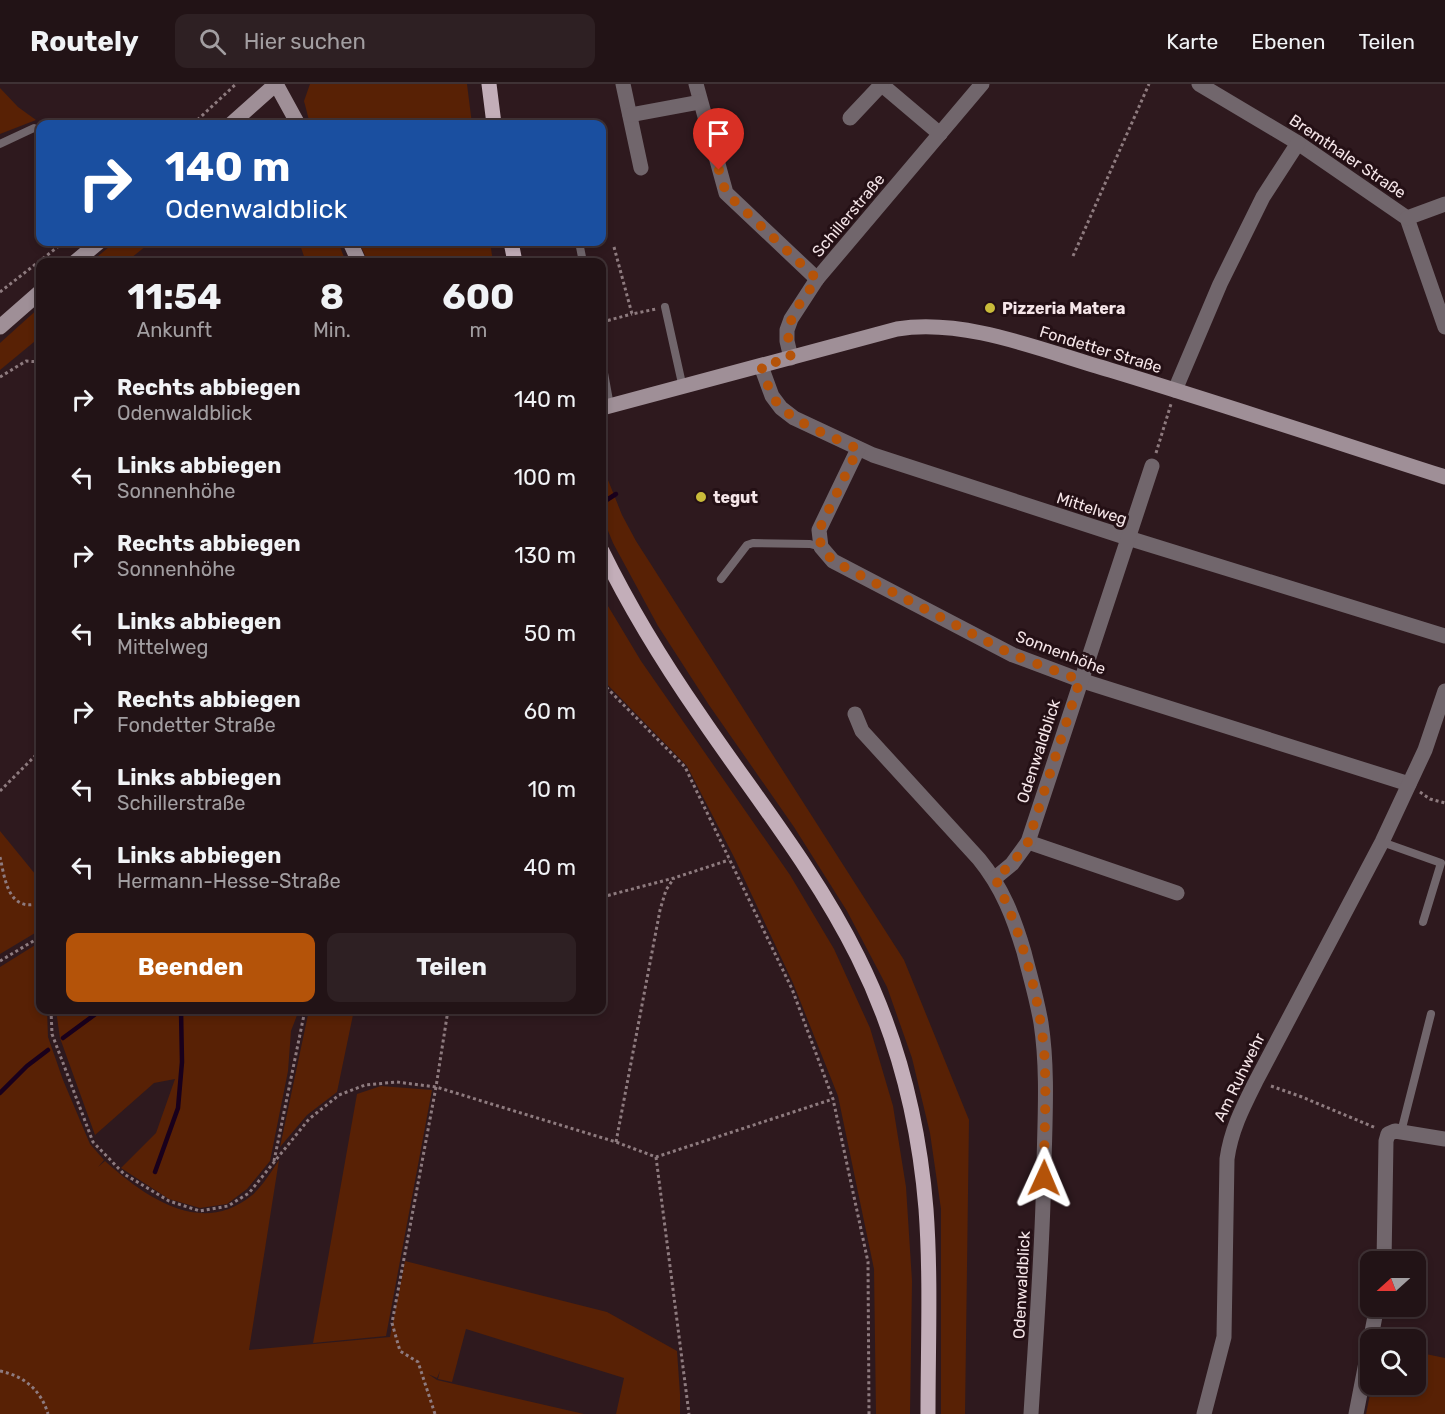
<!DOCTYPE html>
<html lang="de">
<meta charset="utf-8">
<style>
body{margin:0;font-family:Rubik,sans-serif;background:#2e2023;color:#f1f3f6;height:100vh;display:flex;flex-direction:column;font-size:22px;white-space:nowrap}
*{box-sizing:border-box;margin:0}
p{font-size:20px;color:#a29ea1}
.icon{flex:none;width:33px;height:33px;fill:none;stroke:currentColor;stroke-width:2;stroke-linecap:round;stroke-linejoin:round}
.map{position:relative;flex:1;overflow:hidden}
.sheet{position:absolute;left:36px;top:174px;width:570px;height:756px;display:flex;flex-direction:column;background:#221316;border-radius:12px;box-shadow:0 3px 9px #0003,0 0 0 2px #3f3235}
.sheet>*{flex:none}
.guide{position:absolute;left:36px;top:36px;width:570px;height:126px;border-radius:12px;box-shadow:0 3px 9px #0003,0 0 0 2px #3f3235;background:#1a4fa0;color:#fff;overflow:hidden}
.needle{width:39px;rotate:249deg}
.controls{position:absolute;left:1360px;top:1167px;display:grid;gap:12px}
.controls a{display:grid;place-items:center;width:66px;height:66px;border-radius:12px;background:#221316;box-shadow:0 3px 9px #0003,0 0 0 2px #3f3235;font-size:30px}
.pin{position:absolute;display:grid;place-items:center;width:51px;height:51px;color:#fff;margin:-62px -26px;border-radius:50% 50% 50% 0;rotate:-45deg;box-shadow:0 0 6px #0007}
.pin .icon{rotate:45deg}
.me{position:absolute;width:66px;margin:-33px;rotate:1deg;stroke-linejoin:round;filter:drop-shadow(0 0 4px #0008)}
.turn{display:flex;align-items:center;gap:21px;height:126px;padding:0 30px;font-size:27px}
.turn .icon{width:78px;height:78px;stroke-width:2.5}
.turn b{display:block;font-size:42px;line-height:51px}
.eta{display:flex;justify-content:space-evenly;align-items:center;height:102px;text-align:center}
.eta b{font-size:36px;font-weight:700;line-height:42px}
.cta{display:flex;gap:12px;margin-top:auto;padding:12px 30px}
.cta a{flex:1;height:69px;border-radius:12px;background:#b45309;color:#fff;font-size:24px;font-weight:700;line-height:69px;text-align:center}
.cta a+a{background:#2e2023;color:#f1f3f6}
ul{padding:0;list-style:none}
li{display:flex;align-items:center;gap:18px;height:78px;padding:0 30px}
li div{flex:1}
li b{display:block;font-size:22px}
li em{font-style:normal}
header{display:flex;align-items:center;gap:36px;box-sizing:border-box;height:84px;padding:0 30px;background:#221316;border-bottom:2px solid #3f3235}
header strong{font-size:28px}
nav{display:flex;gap:33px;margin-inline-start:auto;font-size:21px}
.search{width:420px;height:54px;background:#2e2023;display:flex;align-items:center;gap:15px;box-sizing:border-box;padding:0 21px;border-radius:12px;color:#a29ea1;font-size:22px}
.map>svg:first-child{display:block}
</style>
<header>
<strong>Routely</strong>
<div class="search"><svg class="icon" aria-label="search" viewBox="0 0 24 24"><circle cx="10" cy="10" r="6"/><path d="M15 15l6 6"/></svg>Hier suchen</div>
<nav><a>Karte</a><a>Ebenen</a><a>Teilen</a></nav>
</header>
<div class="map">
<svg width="1445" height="1330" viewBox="0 0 1445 1330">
<rect width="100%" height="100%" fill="#2e191e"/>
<g fill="#582105">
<polygon points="310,0 467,0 472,40 310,40 304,17"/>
<polygon points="0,4 18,23 36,36 0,50"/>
<polygon points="115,158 151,158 126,178 91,178"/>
<polygon points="299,158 338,158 346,178 306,178"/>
<polygon points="359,158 490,158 493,178 368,178"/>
<polygon points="40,223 40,253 0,286 0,259"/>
<polygon points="602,381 622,431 636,457 904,876 969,1036 965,1330 941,1330 941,1125 930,1049 912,974 887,903 847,827 794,743 709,621 658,542 613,459 602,432"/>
<polygon points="602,512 641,577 790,791 834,865 870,944 893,1022 906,1103 912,1197 910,1330 876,1330 874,1185 838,1012 793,899 734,773 687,682 602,595"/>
<polygon points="0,747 40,796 40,846 0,870"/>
<path d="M40,858V926H47L48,953L63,996L90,1060L104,1076L98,1083L105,1077C144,1112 200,1153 251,1112C262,1103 271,1088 279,1076L249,1266L390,1253L405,1177L607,1228L677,1267L680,1310V1330H616L624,1294L466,1245L452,1298L438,1295L440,1287L437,1294L428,1290L437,1296L584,1330H0V883Z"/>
<polygon points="56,926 299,926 291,947 288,987 270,1077 247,1105 227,1120 200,1124 169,1115 121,1084 156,1049 175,995 154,999 95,1051 60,954"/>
<polygon points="309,926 354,926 337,1008 307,1031 280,1063"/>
<polygon points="381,1002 432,1006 386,1252 313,1259 357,1010"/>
<polygon points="1416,1268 1445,1274 1445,1330 1366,1330 1372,1301 1416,1300"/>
</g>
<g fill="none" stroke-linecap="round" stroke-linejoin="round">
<g stroke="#19001c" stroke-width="4.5">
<polyline points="602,419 616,410"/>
<polyline points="63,954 101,926"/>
<polyline points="0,1009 27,982 48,966"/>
<polyline points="155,1088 178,1024 182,978 181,926"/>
</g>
<g stroke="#8e7b7f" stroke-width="3" stroke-dasharray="3 3" stroke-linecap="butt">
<polyline points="193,40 236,0"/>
<polyline points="614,163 632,230 656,225"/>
<polyline points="1073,172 1149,0"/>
<polyline points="0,208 64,158"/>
<polyline points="602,238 632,230"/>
<polyline points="0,293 26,277 40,278"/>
<polyline points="1156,369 1171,320"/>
<polyline points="602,599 685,683 792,905 833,1015 868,1178 869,1330"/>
<polyline points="0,707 40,667"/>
<polyline points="1420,708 1430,715 1445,719"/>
<path d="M0,773C5,795 8,829 40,819"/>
<polyline points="602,813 674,794 729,776"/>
<polyline points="0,877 40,853"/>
<polyline points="51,926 52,950 93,1058 124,1090 169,1117 200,1127 228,1122 249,1109 309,1035 339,1011 365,1001 397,998 436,1003 616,1058 656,1073 833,1015"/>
<polyline points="1271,1002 1302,1013 1376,1044"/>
<polyline points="616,1058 660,826 666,806 674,794"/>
<polyline points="656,1073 689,1330"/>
<polyline points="274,1077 305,926"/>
<path d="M0,1287C24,1292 41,1306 48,1330"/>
<polyline points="435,1330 418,1278 400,1267 392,1239 436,1003 448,926"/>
</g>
<g stroke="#71666c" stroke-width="8">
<polyline points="0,60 34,44 40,47"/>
<polyline points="579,158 583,178"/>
<polyline points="665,223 683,304"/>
<polyline points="602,278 610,322"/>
<polyline points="721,495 747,461 753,459 810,460 821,463"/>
<polyline points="1382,758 1441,779 1423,838"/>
<polyline points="1401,1048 1431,930"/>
</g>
<g stroke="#71666c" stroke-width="15">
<polyline points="623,0 641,84"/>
<polyline points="696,0 726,109 817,195"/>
<polyline points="881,0 940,50"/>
<polyline points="1199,0 1298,59 1407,134 1445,243"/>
<polyline points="630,31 700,18"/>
<polyline points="850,34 881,1"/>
<polyline points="1407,134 1445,120"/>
<polyline points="791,274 787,257 787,246 791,235 817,195 982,0"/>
<polyline points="761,282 772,312 781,324 794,334 873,371 1128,454 1445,552"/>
<polyline points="1175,306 1220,200 1263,113 1298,59"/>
<polyline points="858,365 819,446 821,463 833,477 1013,571 1080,596 1409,700"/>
<path d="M855,630L862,647L979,775C1002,803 1014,834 1024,868C1030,892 1037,915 1041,939C1048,985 1045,1033 1044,1080C1043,1163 1036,1247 1031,1330"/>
<polyline points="1028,758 1177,809"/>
<polyline points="995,794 1012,780 1028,758 1152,382"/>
<polyline points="1384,1178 1386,1057 1388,1050 1395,1047 1445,1055"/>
<path d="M1204,1330L1224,1253L1227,1075C1231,1046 1243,1023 1256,997L1382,758L1425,666L1445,607"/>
<polyline points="1356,1330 1377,1222"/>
</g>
<g stroke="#9f8f97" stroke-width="15">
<polyline points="276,0 298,40"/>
<polyline points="231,40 276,0"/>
<polyline points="350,158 359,178"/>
<polyline points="75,178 99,158"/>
<polyline points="0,243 40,208"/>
<path d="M602,324L897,245C967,234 1043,267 1110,286C1222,320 1333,357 1445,393"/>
</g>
<g stroke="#c3aeb9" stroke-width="15">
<polyline points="489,0 494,40"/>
<polyline points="511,158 515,178"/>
<path d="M602,467C630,524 663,578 699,630C753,710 815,786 858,873C897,951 919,1039 926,1125C931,1193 928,1262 928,1330"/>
</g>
</g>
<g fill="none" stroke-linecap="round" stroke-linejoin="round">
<path stroke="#b45309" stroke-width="10" stroke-dasharray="0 18" d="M719,86L726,109L817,195C797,225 782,236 791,274L761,282C765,292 768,304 773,313C788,338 832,352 858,365L819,446L821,463L833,477L1013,571L1080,596L1028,758L1012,780L995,794C1021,848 1038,906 1044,965C1047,1008 1044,1051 1044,1094"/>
</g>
<g fill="#c9bb3a" stroke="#241015" stroke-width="2">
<circle cx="990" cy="224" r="6"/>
<circle cx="701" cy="413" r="6"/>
</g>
<g text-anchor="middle" stroke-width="6" stroke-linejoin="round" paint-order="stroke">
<g font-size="16" fill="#f5e5e8" stroke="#241015">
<text transform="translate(1348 72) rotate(34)" y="6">Bremthaler Straße</text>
<text transform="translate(848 131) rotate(-50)" y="6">Schillerstraße</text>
<text transform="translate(1101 265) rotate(17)" y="6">Fondetter Straße</text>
<text transform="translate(1092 424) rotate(18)" y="6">Mittelweg</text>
<text transform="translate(1061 568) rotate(21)" y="6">Sonnenhöhe</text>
<text transform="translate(1038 667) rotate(-72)" y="6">Odenwaldblick</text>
<text transform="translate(1239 993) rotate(-64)" y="6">Am Ruhwehr</text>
<text transform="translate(1021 1201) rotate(-87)" y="6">Odenwaldblick</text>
</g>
<g font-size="16" font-weight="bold" fill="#f5e5e8" stroke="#241015" text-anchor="start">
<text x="1002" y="230">Pizzeria Matera</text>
<text x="713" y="419">tegut</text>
</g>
</g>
</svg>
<div class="controls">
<a><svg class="needle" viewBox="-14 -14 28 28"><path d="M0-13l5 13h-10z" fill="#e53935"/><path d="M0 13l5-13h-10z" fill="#a29ea1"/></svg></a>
<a><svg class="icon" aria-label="search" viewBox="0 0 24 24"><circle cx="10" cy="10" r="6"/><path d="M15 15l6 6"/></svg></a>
</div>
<div class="pin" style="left:719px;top:86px;background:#d93025"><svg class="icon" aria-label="arrive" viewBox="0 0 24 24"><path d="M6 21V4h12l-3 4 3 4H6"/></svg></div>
<svg class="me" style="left:1044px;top:1094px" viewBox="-20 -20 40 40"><path d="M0-17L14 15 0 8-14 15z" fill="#b45309" stroke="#fff" stroke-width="4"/></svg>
<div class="guide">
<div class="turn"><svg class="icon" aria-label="right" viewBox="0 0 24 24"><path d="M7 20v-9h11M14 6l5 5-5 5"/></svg><div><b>140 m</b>Odenwaldblick</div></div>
</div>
<section class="sheet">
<div class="eta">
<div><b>11:54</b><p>Ankunft</p></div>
<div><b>8</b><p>Min.</p></div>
<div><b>600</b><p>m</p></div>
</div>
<ul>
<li><svg class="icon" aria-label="right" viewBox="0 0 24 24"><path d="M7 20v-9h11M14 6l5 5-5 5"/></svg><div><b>Rechts abbiegen</b><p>Odenwaldblick</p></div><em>140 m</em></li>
<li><svg class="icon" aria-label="left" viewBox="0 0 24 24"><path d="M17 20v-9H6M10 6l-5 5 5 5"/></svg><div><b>Links abbiegen</b><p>Sonnenhöhe</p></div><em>100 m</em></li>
<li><svg class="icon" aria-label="right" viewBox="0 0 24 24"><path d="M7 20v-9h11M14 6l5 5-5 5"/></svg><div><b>Rechts abbiegen</b><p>Sonnenhöhe</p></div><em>130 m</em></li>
<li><svg class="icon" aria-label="left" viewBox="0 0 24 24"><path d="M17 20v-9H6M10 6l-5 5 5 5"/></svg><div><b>Links abbiegen</b><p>Mittelweg</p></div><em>50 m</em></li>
<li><svg class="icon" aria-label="right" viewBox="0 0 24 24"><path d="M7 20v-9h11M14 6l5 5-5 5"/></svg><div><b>Rechts abbiegen</b><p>Fondetter Straße</p></div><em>60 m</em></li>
<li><svg class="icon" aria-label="left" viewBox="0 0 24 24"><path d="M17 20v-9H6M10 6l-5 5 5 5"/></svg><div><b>Links abbiegen</b><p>Schillerstraße</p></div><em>10 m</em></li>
<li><svg class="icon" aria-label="left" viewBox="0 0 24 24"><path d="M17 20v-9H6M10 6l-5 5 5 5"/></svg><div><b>Links abbiegen</b><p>Hermann-Hesse-Straße</p></div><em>40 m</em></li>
</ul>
<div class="cta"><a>Beenden</a><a>Teilen</a></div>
</section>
</div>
